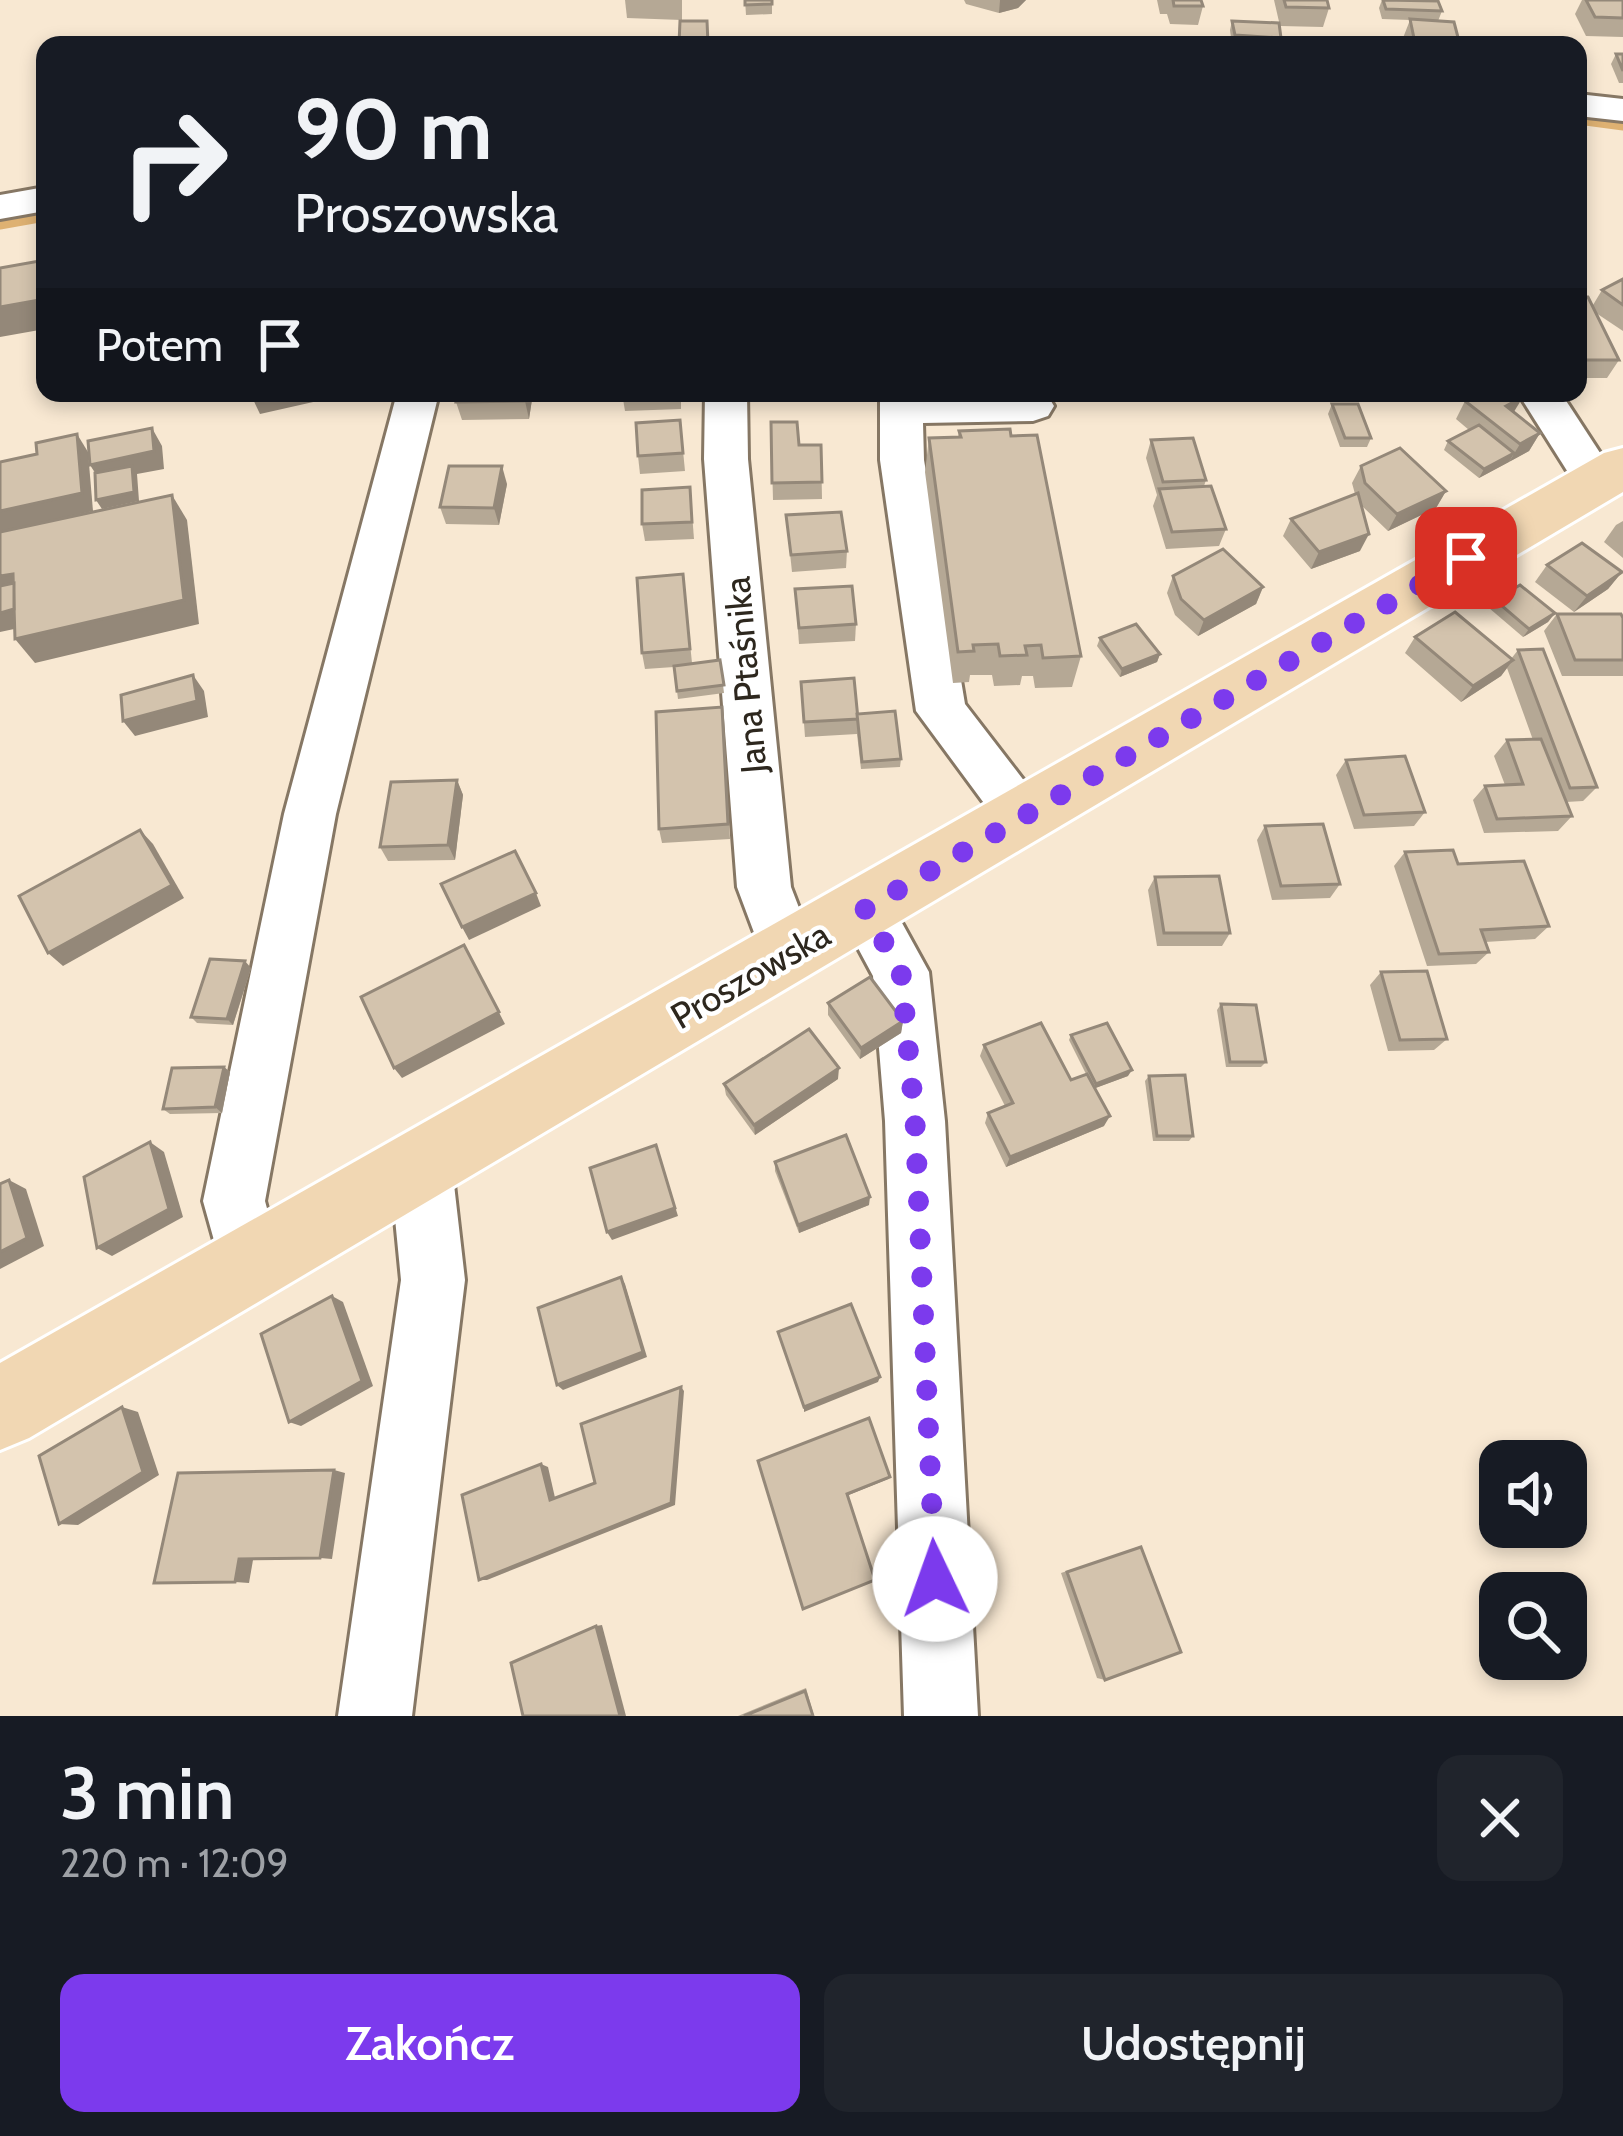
<!DOCTYPE html>
<html lang="pl">
<meta charset="utf-8">
<style>
body{margin:0;font-family:Cabin,sans-serif;background:#20242c;color:#f1f3f6;height:100vh;display:flex;flex-direction:column;font-size:45px;white-space:nowrap}
*{box-sizing:border-box;margin:0}
p{font-size:39px;color:#9ea1a6}
.icon{flex:none;width:66px;height:66px;fill:none;stroke:currentColor;stroke-width:2;stroke-linecap:round;stroke-linejoin:round}
.map{position:relative;height:1716px;overflow:hidden}
.side{display:flex;flex-direction:column;background:#171b24;flex:1}
.side>*{flex:none}
.hud{position:absolute;left:36px;top:36px;width:1551px;height:366px;border-radius:24px;box-shadow:0 6px 18px #0003;background:#171b24;color:#f1f3f6;overflow:hidden}
.controls{position:absolute;left:1479px;top:1440px;display:grid;gap:24px}
.controls a{display:grid;place-items:center;width:108px;height:108px;border-radius:24px;background:#171b24;box-shadow:0 6px 18px #0003;font-size:60px}
.pin{position:absolute;display:grid;place-items:center;width:102px;height:102px;color:#fff;margin:-51px;border-radius:24px;box-shadow:0 6px 18px #0006}
.me{position:absolute;width:132px;margin:-66px;rotate:357deg;stroke-linejoin:round;filter:drop-shadow(0 0 9px #0008)}
.turn{display:flex;align-items:center;gap:42px;height:252px;padding:0 60px;font-size:54px}
.turn .icon{width:156px;height:156px;stroke-width:2.5}
.turn b{display:block;font-size:84px;line-height:102px}
.then{display:flex;align-items:center;height:114px;padding:0 60px;background:#0003;gap:24px;font-size:45px}
.round{display:grid;place-items:center;flex:none;width:126px;height:126px;border-radius:24px;background:#20242c}
.summary{display:flex;align-items:center;justify-content:space-between;height:204px;padding:0 60px}
h1{font-size:72px;font-weight:600;line-height:90px}
.action{display:flex;gap:24px;margin-top:auto;padding:24px 60px}
.action a{flex:1;height:138px;border-radius:24px;background:#7c3aed;color:#fff;font-size:48px;font-weight:600;line-height:138px;text-align:center}
.action a+a{background:#20242c;color:#f1f3f6}
.map>svg:first-child{display:block}
</style>
<div class="map">
<svg width="1623" height="1716" viewBox="0 0 1623 1716">
<rect width="100%" height="100%" fill="#f8e8d2"/>
<g fill="none" stroke-linecap="round" stroke-linejoin="round">
<g stroke="#deb172" stroke-width="9">
<polyline points="1578,120 1623,126"/>
<polyline points="0,225 45,217"/>
</g>
<g stroke="#867764" stroke-width="6">
<g id="minor">
<polygon points="1578,94 1623,99 1623,121 1578,116"/>
<polygon points="45,187 45,211 0,219 0,195"/>
<polygon points="397,393 439,393 336,814 265,1201 282,1264 273,1287 250,1296 227,1287 203,1201 284,814"/>
<polygon points="705,393 747,393 748,459 791,887 816,952 808,970 788,977 768,970 737,887 704,459"/>
<polygon points="880,393 1039,393 1048,396 1054,406 1048,416 1033,421 923,423 924,460 965,704 1052,817 1044,833 1025,840 1006,833 916,711 880,460"/>
<polygon points="1518,393 1561,393 1619,482 1613,493 1597,498 1581,493"/>
<polygon points="865,885 885,892 929,972 945,1121 978,1716 904,1716 885,1121 873,976 837,909 845,892"/>
<polygon points="421,1137 443,1146 452,1167 465,1280 412,1716 338,1716 401,1280 390,1167 399,1146"/>
</g>
</g>
<g stroke="#fff" stroke-width="6">
<polygon id="major" points="1623,448 1623,492 29,1438 0,1450 0,1363 1604,453"/>
</g>
<use href="#minor" fill="#fff" fill-rule="evenodd"/>
<use href="#major" fill="#f1d7b3" fill-rule="evenodd"/>
</g>
<g fill="#b5a895">
<polygon points="625,0 682,0 682,20 627,18"/>
<polygon points="745,0 772,0 772,14 746,15"/>
<polygon points="964,0 1026,0 1018,8 999,13 966,4"/>
<polygon points="1157,0 1201,0 1203,6 1198,25 1170,24 1167,14 1160,14"/>
<polygon points="1274,0 1327,0 1329,8 1323,27 1280,26"/>
<polygon points="1382,0 1438,1 1442,11 1438,21 1460,45 1405,45 1403,38 1410,20 1382,19 1379,8"/>
<polygon points="1582,0 1623,0 1623,37 1586,36 1575,14"/>
<polygon points="1232,21 1281,38 1279,45 1232,45 1230,30"/>
<polygon points="1616,54 1623,54 1623,83 1619,83 1611,64"/>
<polygon points="1623,279 1623,331 1596,313 1619,360 1607,378 1578,378 1578,297 1593,305 1602,290"/>
<polygon points="533,393 529,419 462,420 456,402"/>
<polygon points="622,393 681,393 681,409 625,411"/>
<polygon points="1465,401 1514,413 1540,433 1529,451 1479,478 1444,450 1448,441 1469,430 1456,419"/>
<polygon points="1332,404 1371,438 1367,447 1340,447 1328,414"/>
<polygon points="680,420 685,471 640,474 638,456"/>
<polygon points="771,422 799,445 821,445 822,499 773,500"/>
<polygon points="959,431 1081,656 1072,687 1035,688 1033,676 1022,676 1020,685 994,686 992,675 970,675 969,682 953,683 925,472 929,438 958,437"/>
<polygon points="1151,440 1206,480 1204,486 1226,529 1219,546 1166,549 1153,506 1157,495 1146,458"/>
<polygon points="1361,466 1446,491 1436,508 1388,531 1361,505 1360,551 1311,569 1283,536 1291,519 1355,494 1352,483"/>
<polygon points="507,484 499,525 446,524 440,507"/>
<polygon points="690,487 694,539 645,541 642,524"/>
<polygon points="786,515 847,551 846,568 792,572"/>
<polygon points="1623,521 1623,558 1604,542 1616,525"/>
<polygon points="1547,565 1622,572 1608,589 1574,612 1535,582"/>
<polygon points="683,574 692,663 720,660 724,693 678,699 674,667 645,669 642,653"/>
<polygon points="1173,576 1263,587 1256,604 1198,636 1175,615 1167,593"/>
<polygon points="795,589 856,624 855,641 799,644"/>
<polygon points="1495,600 1555,613 1548,622 1523,637 1489,608"/>
<polygon points="1557,614 1623,618 1623,676 1562,676 1544,631"/>
<polygon points="1415,637 1511,659 1518,650 1597,787 1583,801 1566,802 1572,816 1558,831 1484,833 1473,800 1485,786 1505,785 1494,756 1507,740 1533,740 1507,668 1501,676 1461,702 1405,653"/>
<polygon points="1100,638 1160,654 1157,662 1120,677 1097,646"/>
<polygon points="801,682 857,714 901,759 900,767 861,769 857,734 805,737"/>
<polygon points="722,707 730,839 662,843 659,829"/>
<polygon points="1346,760 1425,812 1414,826 1354,829 1336,775"/>
<polygon points="457,780 463,795 455,860 388,861 380,847"/>
<polygon points="1265,826 1340,884 1330,898 1272,900 1257,840"/>
<polygon points="1405,852 1458,864 1549,926 1535,939 1485,942 1489,952 1476,964 1427,966 1394,866"/>
<polygon points="1155,877 1230,933 1222,946 1157,946 1148,890"/>
<polygon points="251,968 233,1025 197,1023 191,1017"/>
<polygon points="1381,972 1447,1039 1434,1050 1388,1051 1370,985"/>
<polygon points="828,1003 903,1021 901,1033 860,1059 828,1015"/>
<polygon points="1221,1004 1266,1062 1261,1067 1226,1067 1217,1010"/>
<polygon points="1071,1035 1128,1076 1095,1088 1104,1126 1006,1167 985,1123 988,1113 1005,1106 980,1056 984,1045 1071,1080 1086,1074 1069,1040"/>
<polygon points="224,1067 230,1072 222,1113 170,1114 163,1109"/>
<polygon points="1149,1076 1193,1136 1189,1141 1153,1141 1145,1081"/>
<polygon points="838,1079 755,1135 726,1095 724,1084"/>
<polygon points="775,1162 869,1205 799,1233 775,1171"/>
<polygon points="1141,1547 1105,1680 1097,1678 1061,1573"/>
<polygon points="806,1688 814,1716 738,1716"/>
</g>
<g fill="#948879">
<polygon points="1000,0 1026,0 1018,8 999,13"/>
<polygon points="45,299 45,329 0,337 0,307"/>
<polygon points="250,393 330,393 331,398 260,414"/>
<polygon points="526,393 533,393 529,419 525,401"/>
<polygon points="1523,397 1512,415 1506,406"/>
<polygon points="152,428 162,446 164,469 137,474 139,501 102,509 96,500 101,482 90,465"/>
<polygon points="1540,433 1529,451 1509,462 1520,444"/>
<polygon points="77,434 88,452 93,511 0,532 0,511"/>
<polygon points="1514,453 1509,462 1479,478 1484,469"/>
<polygon points="502,466 507,484 499,525 494,508"/>
<polygon points="1446,491 1436,508 1388,531 1397,514"/>
<polygon points="172,495 187,520 199,624 35,663 15,639"/>
<polygon points="1369,534 1360,551 1311,569 1319,552"/>
<polygon points="1622,572 1608,589 1574,612 1587,596"/>
<polygon points="13,574 33,625 0,632 0,576"/>
<polygon points="1263,587 1256,604 1198,636 1204,620"/>
<polygon points="1555,613 1548,622 1523,637 1529,629"/>
<polygon points="1160,654 1157,662 1120,677 1122,669"/>
<polygon points="1513,660 1501,676 1461,702 1473,686"/>
<polygon points="193,675 204,691 208,717 135,736 123,721"/>
<polygon points="457,780 463,795 455,860 448,845"/>
<polygon points="140,830 153,844 184,898 63,966 48,953"/>
<polygon points="536,893 541,906 469,940 462,927"/>
<polygon points="464,945 505,1024 402,1078 394,1068"/>
<polygon points="245,961 251,968 233,1025 227,1019"/>
<polygon points="903,1021 901,1033 860,1059 861,1048"/>
<polygon points="224,1067 230,1072 222,1113 215,1107"/>
<polygon points="839,1068 838,1079 755,1135 754,1125"/>
<polygon points="1132,1070 1128,1076 1093,1089 1096,1084"/>
<polygon points="1110,1116 1104,1126 1006,1167 1010,1157"/>
<polygon points="150,1142 164,1152 183,1217 112,1256 97,1248"/>
<polygon points="656,1145 678,1216 612,1240 607,1232"/>
<polygon points="9,1180 26,1189 44,1246 0,1269 0,1252"/>
<polygon points="870,1197 869,1205 799,1233 798,1225"/>
<polygon points="621,1277 625,1284 647,1357 563,1390 557,1385"/>
<polygon points="332,1296 343,1302 373,1386 301,1426 289,1422"/>
<polygon points="880,1377 878,1382 804,1412 804,1407"/>
<polygon points="681,1387 684,1391 675,1505 487,1580 479,1580 671,1503"/>
<polygon points="122,1407 138,1412 159,1475 78,1525 59,1524"/>
<polygon points="541,1464 548,1467 556,1502 550,1500"/>
<polygon points="334,1470 345,1473 332,1559 320,1558"/>
<polygon points="890,1477 888,1479 846,1496 847,1494"/>
<polygon points="239,1559 253,1560 249,1583 235,1582"/>
<polygon points="602,1625 626,1716 620,1716 596,1626"/>
</g>
<g fill="#d3c3ad" stroke="#948879" stroke-width="3">
<polygon points="745,0 772,0 772,4 745,5"/>
<polygon points="1173,0 1201,0 1203,6 1174,6"/>
<polygon points="1284,0 1327,0 1329,8 1286,7"/>
<polygon points="1383,0 1438,1 1442,11 1386,9"/>
<polygon points="1586,0 1623,0 1623,18 1595,17"/>
<polygon points="1410,19 1454,22 1460,45 1415,43"/>
<polygon points="680,21 707,21 708,44 679,44"/>
<polygon points="1232,21 1279,23 1281,38 1235,35"/>
<polygon points="1616,54 1623,54 1623,71"/>
<polygon points="45,260 45,299 0,307 0,268"/>
<polygon points="1623,279 1623,305 1602,290"/>
<polygon points="1578,297 1588,297 1619,360 1579,360"/>
<polygon points="458,393 526,393 525,401 456,402"/>
<polygon points="1481,393 1518,393 1523,397 1506,406 1540,433 1520,444 1465,401"/>
<polygon points="1332,404 1358,404 1371,438 1345,438"/>
<polygon points="680,420 683,453 638,456 636,423"/>
<polygon points="771,422 797,422 799,445 821,445 822,482 772,483"/>
<polygon points="1479,425 1514,453 1484,469 1448,441"/>
<polygon points="152,428 154,451 90,465 88,441"/>
<polygon points="1010,429 1011,436 1037,435 1081,656 1043,658 1041,645 1025,646 1027,655 1000,656 998,644 973,645 974,651 958,652 929,438 961,437 959,431"/>
<polygon points="77,434 82,493 0,511 0,462 37,454 36,443"/>
<polygon points="1193,438 1206,480 1163,482 1151,440"/>
<polygon points="1400,448 1446,491 1397,514 1365,483 1361,466"/>
<polygon points="132,466 134,492 96,500 95,473"/>
<polygon points="449,466 502,466 494,508 440,507"/>
<polygon points="1211,486 1226,529 1172,532 1159,489"/>
<polygon points="690,487 692,522 642,524 642,490"/>
<polygon points="1358,493 1369,534 1319,552 1291,519"/>
<polygon points="172,495 184,600 15,639 13,574 0,576 0,532"/>
<polygon points="841,512 847,551 791,555 786,515"/>
<polygon points="1582,543 1622,572 1587,596 1547,565"/>
<polygon points="1223,549 1263,587 1204,620 1181,599 1173,576"/>
<polygon points="683,574 690,649 642,653 637,578"/>
<polygon points="14,583 14,609 0,613 0,586"/>
<polygon points="1520,585 1555,613 1529,629 1495,600"/>
<polygon points="852,586 856,624 799,628 795,589"/>
<polygon points="1455,612 1513,660 1473,686 1415,637"/>
<polygon points="1557,614 1621,614 1623,618 1623,660 1575,660"/>
<polygon points="1136,624 1160,654 1122,669 1100,638"/>
<polygon points="1543,649 1597,787 1570,788 1518,650"/>
<polygon points="720,660 724,685 677,691 674,666"/>
<polygon points="193,675 197,701 123,721 121,695"/>
<polygon points="854,678 858,719 804,722 801,682"/>
<polygon points="722,707 728,824 659,829 656,712"/>
<polygon points="895,711 901,759 862,762 857,714"/>
<polygon points="1541,739 1572,816 1497,819 1485,786 1523,784 1507,740"/>
<polygon points="1405,756 1425,812 1364,815 1346,760"/>
<polygon points="457,780 448,845 380,847 391,782"/>
<polygon points="1323,824 1340,884 1281,886 1265,826"/>
<polygon points="140,830 172,885 48,953 19,896"/>
<polygon points="1453,850 1458,864 1524,861 1549,926 1481,930 1489,952 1439,954 1405,852"/>
<polygon points="515,851 536,893 462,927 441,884"/>
<polygon points="1219,876 1230,933 1164,933 1155,877"/>
<polygon points="464,945 499,1012 394,1068 361,997"/>
<polygon points="210,959 245,961 227,1019 191,1017"/>
<polygon points="1427,971 1447,1039 1400,1040 1381,972"/>
<polygon points="870,977 903,1021 861,1048 828,1003"/>
<polygon points="1221,1004 1256,1005 1266,1062 1230,1062"/>
<polygon points="1041,1023 1071,1080 1087,1074 1110,1116 1010,1157 988,1113 1013,1103 984,1045"/>
<polygon points="1107,1023 1132,1070 1096,1084 1071,1035"/>
<polygon points="809,1029 839,1068 754,1125 724,1084"/>
<polygon points="224,1067 215,1107 163,1109 172,1068"/>
<polygon points="1185,1075 1193,1136 1157,1136 1149,1076"/>
<polygon points="846,1135 870,1197 798,1225 775,1162"/>
<polygon points="150,1142 169,1209 97,1248 84,1177"/>
<polygon points="656,1145 675,1208 607,1232 590,1168"/>
<polygon points="9,1180 27,1238 0,1252 0,1184"/>
<polygon points="621,1277 643,1352 557,1385 538,1308"/>
<polygon points="332,1296 362,1381 289,1422 261,1334"/>
<polygon points="851,1304 880,1377 804,1407 778,1332"/>
<polygon points="681,1387 671,1503 479,1580 462,1495 541,1464 550,1500 595,1483 581,1424"/>
<polygon points="122,1407 143,1472 59,1524 39,1456"/>
<polygon points="869,1418 890,1477 847,1494 875,1580 803,1609 758,1461"/>
<polygon points="334,1470 320,1558 239,1559 235,1582 154,1583 178,1473"/>
<polygon points="1141,1547 1181,1652 1105,1680 1067,1572"/>
<polygon points="596,1626 620,1716 523,1716 511,1663"/>
<polygon points="805,1691 813,1716 744,1716"/>
</g>
<g fill="none" stroke-linecap="round" stroke-linejoin="round">
<polyline stroke="#7c3aed" stroke-width="21" stroke-dasharray="0 37.8" points="935,1579 915,1121 901,972 865,909 1466,558"/>
</g>
<g text-anchor="middle" stroke-width="9" stroke-linejoin="round" paint-order="stroke">
<g font-size="36" fill="#2d271e" stroke="#fff">
<text transform="translate(745 675) rotate(-95)" y="13">Jana Ptaśnika</text>
<text transform="translate(750 975) rotate(-30)" y="13">Proszowska</text>
</g>
</g>
</svg>
<div class="controls">
<a><svg class="icon" aria-label="sound" viewBox="0 0 24 24"><path d="M4 9h4l5-4v14l-5-4H4zM17 9q2 3 0 6"/></svg></a>
<a><svg class="icon" aria-label="search" viewBox="0 0 24 24"><circle cx="10" cy="10" r="6"/><path d="M15 15l6 6"/></svg></a>
</div>
<div class="pin" style="left:1466px;top:558px;background:#d93025"><svg class="icon" aria-label="arrive" viewBox="0 0 24 24"><path d="M6 21V4h12l-3 4 3 4H6"/></svg></div>
<svg class="me" style="left:935px;top:1579px" viewBox="-20 -20 40 40"><circle r="19" fill="#fff"/><path d="M0-13L10 11 0 6-10 11z" fill="#7c3aed"/></svg>
<div class="hud">
<div class="turn"><svg class="icon" aria-label="right" viewBox="0 0 24 24"><path d="M7 20v-9h11M14 6l5 5-5 5"/></svg><div><b>90 m</b>Proszowska</div></div>
<div class="then">Potem<svg class="icon" aria-label="arrive" viewBox="0 0 24 24"><path d="M6 21V4h12l-3 4 3 4H6"/></svg></div>
</div>
</div>
<section class="side">
<div class="summary"><div><h1>3 min</h1><p>220 m · 12:09</p></div><a class="round"><svg class="icon" aria-label="close" viewBox="0 0 24 24"><path d="M6 6l12 12M18 6L6 18"/></svg></a></div>
<div class="action"><a>Zakończ</a><a>Udostępnij</a></div>
</section>
